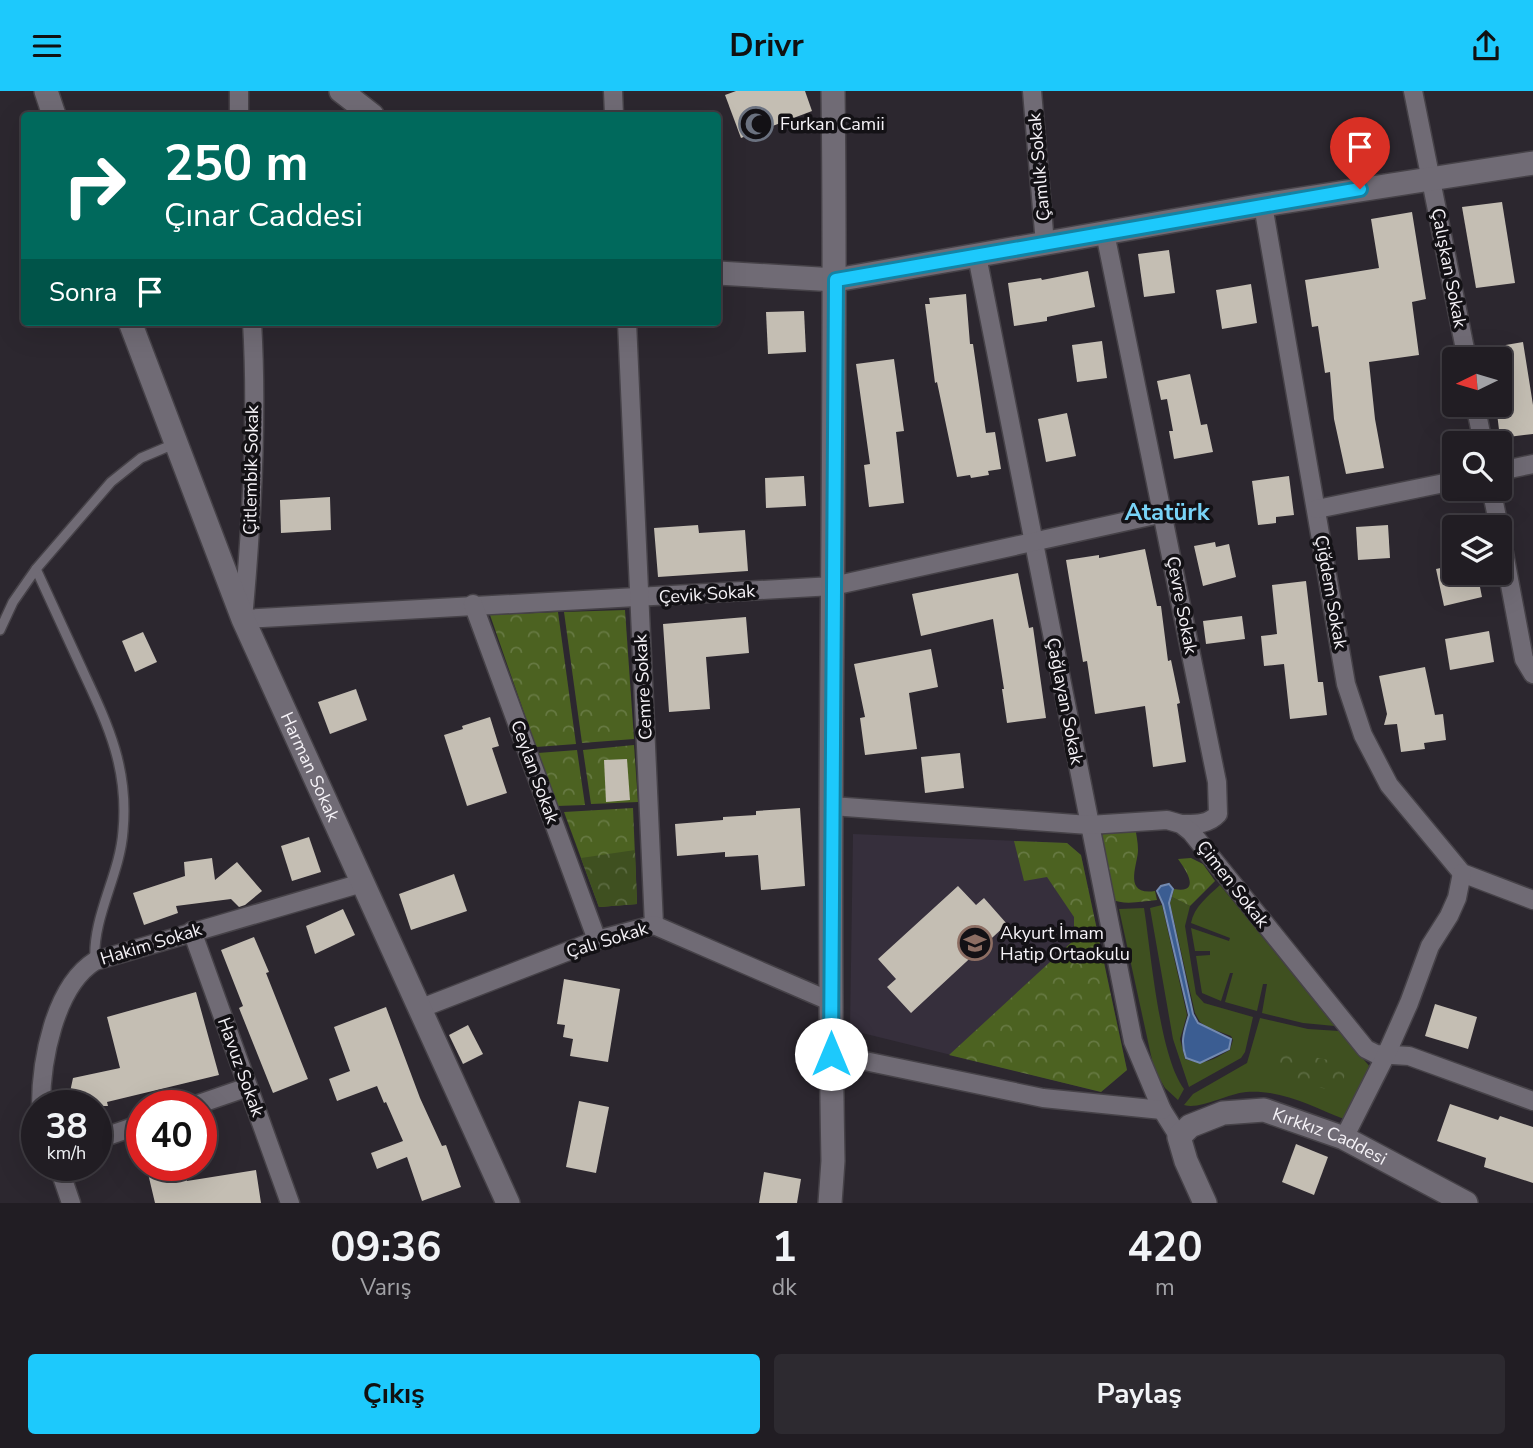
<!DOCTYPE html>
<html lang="tr">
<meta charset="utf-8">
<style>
body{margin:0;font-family:"Nunito Sans",sans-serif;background:#2d2a30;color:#f1f3f6;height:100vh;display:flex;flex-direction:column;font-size:26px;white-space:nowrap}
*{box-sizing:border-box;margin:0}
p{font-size:23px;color:#a2a2a6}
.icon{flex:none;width:38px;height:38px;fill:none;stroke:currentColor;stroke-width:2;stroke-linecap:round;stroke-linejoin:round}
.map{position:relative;height:1112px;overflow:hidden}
.details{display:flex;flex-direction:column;background:#211d23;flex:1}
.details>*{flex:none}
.guide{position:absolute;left:21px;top:21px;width:700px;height:214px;border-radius:7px;box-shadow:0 7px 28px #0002,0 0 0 2px #3e3b41;background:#00695c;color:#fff;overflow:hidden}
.needle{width:46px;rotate:265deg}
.tools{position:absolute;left:1442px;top:256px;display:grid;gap:14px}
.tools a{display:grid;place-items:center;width:70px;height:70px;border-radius:7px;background:#211d23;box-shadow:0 7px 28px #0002,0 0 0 2px #3e3b41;font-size:35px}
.speed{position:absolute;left:21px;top:999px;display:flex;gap:14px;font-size:35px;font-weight:700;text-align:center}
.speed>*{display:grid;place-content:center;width:91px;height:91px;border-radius:50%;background:#211d23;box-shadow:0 7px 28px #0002,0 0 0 2px #3e3b41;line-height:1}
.speed small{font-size:18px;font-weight:400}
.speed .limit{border:10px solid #d22;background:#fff;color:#111}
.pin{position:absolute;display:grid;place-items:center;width:60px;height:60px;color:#fff;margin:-72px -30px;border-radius:50% 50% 50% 0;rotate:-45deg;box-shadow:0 0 7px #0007}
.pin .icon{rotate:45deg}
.me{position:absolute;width:77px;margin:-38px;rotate:0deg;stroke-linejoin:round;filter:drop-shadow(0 0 5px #0008)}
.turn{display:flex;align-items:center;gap:24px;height:147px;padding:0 28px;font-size:32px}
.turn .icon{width:91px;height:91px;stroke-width:2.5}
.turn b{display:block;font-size:49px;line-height:60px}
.then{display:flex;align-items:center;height:66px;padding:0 28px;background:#0003;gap:14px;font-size:26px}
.eta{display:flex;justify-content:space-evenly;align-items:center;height:119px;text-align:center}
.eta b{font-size:42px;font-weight:700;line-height:49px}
.cta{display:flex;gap:14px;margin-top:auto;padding:14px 28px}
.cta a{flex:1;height:80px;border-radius:7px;background:#1dc9fc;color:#111;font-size:28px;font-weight:700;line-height:80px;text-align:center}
.cta a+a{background:#2d2a30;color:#f1f3f6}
header{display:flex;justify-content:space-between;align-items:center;height:91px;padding:0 28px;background:#1dc9fc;color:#111;font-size:32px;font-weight:700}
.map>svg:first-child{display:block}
</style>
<header><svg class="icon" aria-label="menu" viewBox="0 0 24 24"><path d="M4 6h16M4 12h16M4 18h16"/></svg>Drivr<svg class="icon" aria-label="share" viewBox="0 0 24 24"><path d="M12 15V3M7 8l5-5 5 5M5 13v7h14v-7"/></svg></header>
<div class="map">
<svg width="1533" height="1112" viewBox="0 0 1533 1112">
<defs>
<pattern id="forest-crowns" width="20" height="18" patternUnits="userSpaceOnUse" patternTransform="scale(1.75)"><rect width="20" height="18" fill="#4c6221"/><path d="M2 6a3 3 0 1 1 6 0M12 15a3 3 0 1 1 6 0" fill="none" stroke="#667942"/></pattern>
<pattern id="park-crowns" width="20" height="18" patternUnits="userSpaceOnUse" patternTransform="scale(1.75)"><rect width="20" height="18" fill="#3f5020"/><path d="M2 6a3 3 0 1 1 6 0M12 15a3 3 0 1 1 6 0" fill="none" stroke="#5b6a41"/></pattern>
</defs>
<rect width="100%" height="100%" fill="#2c272f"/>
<polygon fill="#362f3c" points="853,743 1067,752 1081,764 1127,979 1101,1001 850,939"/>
<g fill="#3f5020">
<path d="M1220,794L1335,935L1303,932L1262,922L1267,893H1263L1257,920L1225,911L1233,882H1230L1221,910L1202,902L1196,865L1210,864V860H1195L1191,837L1229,850L1230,847L1191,832C1194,816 1208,805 1220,794Z"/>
<path d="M1172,806L1190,815L1185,835L1196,903L1204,912L1253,926L1245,961L1241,967L1189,996L1173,948L1150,817L1162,814L1187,924L1180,948L1185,968C1205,975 1212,969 1230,959L1233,949L1231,945L1207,936L1200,931L1195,922L1170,812Z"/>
<path d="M1144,817C1151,861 1159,964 1184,998L1178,1009L1165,997L1154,978L1119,818Z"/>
<path d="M1260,927L1308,938L1339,940L1371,977L1344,1028C1313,1016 1281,998 1246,1001C1226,1003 1200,1019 1184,1014L1193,1003L1247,972Z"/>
</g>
<g fill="url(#forest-crowns)">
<polygon points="625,519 634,648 582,652 564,521"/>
<polygon points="558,521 576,653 536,656 490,524"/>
<polygon points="634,654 638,711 591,713 583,659"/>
<polygon points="577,659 585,714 557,715 538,662"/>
<polygon points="633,717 637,813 599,816 564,721"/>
<path d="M1135,735C1136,743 1138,751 1138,759C1138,773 1122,805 1155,800L1157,809C1143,810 1124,815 1111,808L1101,751L1102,744L1107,741Z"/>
<polygon points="1014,750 1067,752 1081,764 1127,979 1101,1001 949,964 1074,849 1074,826 1047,786 1024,790"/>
<path d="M1191,767L1203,773L1215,790L1190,815L1172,806L1174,798C1202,803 1186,779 1178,768Z"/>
</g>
<g fill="url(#park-crowns)">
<polygon points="635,759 637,813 599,816 581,767"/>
<polygon points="1281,959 1347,973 1341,1001 1275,987"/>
</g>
<path fill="#3b5d92" stroke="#738ab0" stroke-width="2" d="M1169,793L1173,798L1169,812L1193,923L1198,932L1231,948L1229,958L1200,972L1186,967C1180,950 1184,941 1189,924L1163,813L1157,800L1161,795Z"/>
<g fill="#c4beb3">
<polygon points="736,0 805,0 812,20 741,47 725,4"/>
<polygon points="1502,111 1515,192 1476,197 1462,116"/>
<polygon points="1412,121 1426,208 1412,211 1419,264 1369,271 1375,328 1384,377 1346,383 1334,328 1330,281 1325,282 1318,235 1312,236 1305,189 1379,177 1371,128"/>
<polygon points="1169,159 1175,202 1144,206 1138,163"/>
<polygon points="1088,180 1095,216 1047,226 1047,230 1014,235 1008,192 1041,187 1042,189"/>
<polygon points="1251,193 1257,232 1222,238 1216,199"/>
<polygon points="966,203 970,253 973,253 986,342 995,341 1001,378 988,380 989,384 971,387 970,384 957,386 937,291 935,292 925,213 930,213 929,207"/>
<polygon points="804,220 806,261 768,263 766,221"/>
<polygon points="1102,250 1107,287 1077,291 1072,254"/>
<polygon points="1523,251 1533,314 1533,343 1500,347 1496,314 1500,314 1500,255"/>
<polygon points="894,268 904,340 896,341 904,412 869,416 864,374 870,373 856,273"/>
<polygon points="1190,283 1201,334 1207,333 1213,361 1174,368 1169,340 1173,340 1167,308 1161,309 1157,290"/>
<polygon points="1067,322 1076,365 1046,371 1038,328"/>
<polygon points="804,385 806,415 766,417 765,387"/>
<polygon points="1289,385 1294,424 1276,426 1276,432 1258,434 1252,390"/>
<polygon points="330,406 331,439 281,442 280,409"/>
<polygon points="698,434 699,442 745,439 748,480 658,486 654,437"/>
<polygon points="1388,434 1390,467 1358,469 1356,436"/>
<polygon points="1215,451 1216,456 1229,453 1236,486 1203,495 1194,455"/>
<polygon points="1145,458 1157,515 1161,515 1168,570 1171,569 1180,612 1177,613 1186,671 1153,676 1145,615 1095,623 1087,570 1083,571 1066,469 1099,464 1099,467"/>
<polygon points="1454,474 1454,481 1477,481 1482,506 1444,515 1436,478"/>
<polygon points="1018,482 1029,537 1033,536 1046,627 1007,632 1002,598 1004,598 993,528 921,545 912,503"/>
<polygon points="1306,490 1318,591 1323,591 1327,624 1290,628 1284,573 1264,575 1261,545 1277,543 1272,494"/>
<polygon points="1242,525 1245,548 1206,553 1203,530"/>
<polygon points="746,526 749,562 706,566 710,618 669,621 663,533"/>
<polygon points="1489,540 1494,571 1450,579 1445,548"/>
<polygon points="143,541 157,571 135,581 122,550"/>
<polygon points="931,558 938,596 909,602 917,658 865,664 860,627 865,626 854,573"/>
<polygon points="1425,576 1435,624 1443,623 1446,649 1424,652 1425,658 1401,661 1397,633 1384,634 1387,623 1379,585"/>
<polygon points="356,598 367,629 330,643 318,611"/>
<polygon points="490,626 499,655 492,657 507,702 467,715 444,644 463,638 462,635"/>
<polygon points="960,662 964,697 925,702 921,666"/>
<polygon points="627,668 630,709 606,711 604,669"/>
<polygon points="800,717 805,795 761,799 758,764 725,766 725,761 677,765 675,733 723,729 723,726 756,724 756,720"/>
<polygon points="309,746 321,781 292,790 281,755"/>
<polygon points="212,767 215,789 237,771 262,800 245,814 239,816 231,808 176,815 178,822 144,834 133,802 185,785 184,771"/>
<polygon points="454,783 467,820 411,839 399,803"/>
<polygon points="958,795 976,814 984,807 1007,833 911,922 887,896 896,888 878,868"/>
<polygon points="343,818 355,844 315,863 306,835"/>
<polygon points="254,846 269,881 266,882 308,988 273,1002 239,917 243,915 221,859"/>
<polygon points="564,888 620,898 608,971 570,965 573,948 563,946 565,934 557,933"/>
<polygon points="196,901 219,984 107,1011 108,1015 67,1015 73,987 120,977 107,926"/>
<polygon points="1435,913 1477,926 1468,958 1425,945"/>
<polygon points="386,916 420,1007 442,1055 446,1054 461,1096 422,1110 407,1066 377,1078 371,1062 403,1050 386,1011 384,1012 377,995 337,1010 329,988 350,980 334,936"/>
<polygon points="468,934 483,963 463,973 449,944"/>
<polygon points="579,1010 609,1016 596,1082 566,1076"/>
<polygon points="1450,1013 1498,1029 1500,1025 1533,1036 1533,1092 1484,1076 1486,1067 1437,1050"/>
<polygon points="1296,1053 1328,1066 1314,1104 1282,1091"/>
<polygon points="146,1074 183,1074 187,1090 256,1079 261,1112 155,1112"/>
<polygon points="764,1081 801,1088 797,1112 759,1112"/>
</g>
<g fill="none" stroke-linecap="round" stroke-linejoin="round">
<g stroke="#464248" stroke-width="12">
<g id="service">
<path d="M36,478C51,511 66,543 81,576C107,632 129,676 123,740C120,784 92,826 95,870"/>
<polyline points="0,539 13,511 36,478 111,391 141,367 174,353"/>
</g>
</g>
<g stroke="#464248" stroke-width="21">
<g id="minor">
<polyline points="239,0 239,24"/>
<polyline points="613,0 614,24"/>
<polyline points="1032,0 1045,153"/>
<polyline points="1413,0 1467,268"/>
<polyline points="1263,114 1346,593 1363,644 1389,694 1462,782 1533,809"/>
<path d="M1105,142L1217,691L1218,723C1208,734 1195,733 1181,733"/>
<polyline points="977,165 1133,950 1162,1019 1179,1046"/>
<path d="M252,231C258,329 252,430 243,528L833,495L1164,422"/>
<polyline points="627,231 654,834"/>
<polyline points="1475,313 1483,352"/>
<polyline points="1500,380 1533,373"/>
<polyline points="1491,397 1499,436"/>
<polyline points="1317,418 1454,390"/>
<polyline points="1500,441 1524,568 1533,583"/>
<polyline points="473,513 597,849"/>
<polyline points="832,715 1089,734 1167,729 1181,733 1191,741 1366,958 1376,963 1409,965 1533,1010"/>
<polyline points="192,840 290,1112"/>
<polyline points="419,918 597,849 654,834 832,911"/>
<polyline points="831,963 1043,1007 1162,1019"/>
<path d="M41,1015C41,971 54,896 95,870L362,792"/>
<polyline points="193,1015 248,996"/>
<polyline points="1344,1047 1386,964 1409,912 1430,855 1449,825 1457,807 1462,782"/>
<polyline points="96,1049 142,1033"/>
<polyline points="58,1074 71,1112"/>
</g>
</g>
<g stroke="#464248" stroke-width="26">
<g id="tertiary">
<polyline points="46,0 54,24"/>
<polyline points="341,0 372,24"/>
<polyline points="718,182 836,189 1263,114 1533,72"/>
<path id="s1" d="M130,231L243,528L508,1112"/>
<path d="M830,1112L833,1070C826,713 838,357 833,0"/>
<path id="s2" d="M1205,1112L1186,1070L1179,1046L1190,1035L1223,1022L1264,1019L1344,1047L1466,1112"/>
</g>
</g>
<use href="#service" stroke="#706b75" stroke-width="9"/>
<use href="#minor" stroke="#706b75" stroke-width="18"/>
<use href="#tertiary" stroke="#706b75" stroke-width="23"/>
</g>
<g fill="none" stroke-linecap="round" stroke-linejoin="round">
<g stroke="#1383a4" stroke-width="18">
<polyline id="route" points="831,963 836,189 1360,98"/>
</g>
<use href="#route" stroke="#1dc9fc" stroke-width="12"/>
</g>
<defs>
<g id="mosque-ring" transform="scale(1.75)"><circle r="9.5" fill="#131115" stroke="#6b7280" stroke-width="1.5"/><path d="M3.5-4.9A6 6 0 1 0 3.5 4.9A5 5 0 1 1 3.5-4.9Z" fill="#6b7280"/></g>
<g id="school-ring" transform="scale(1.75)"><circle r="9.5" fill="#131115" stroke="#8d6e63" stroke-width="1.5"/><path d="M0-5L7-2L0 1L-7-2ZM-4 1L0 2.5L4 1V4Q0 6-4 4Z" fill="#8d6e63"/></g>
</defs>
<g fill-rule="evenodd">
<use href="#mosque-ring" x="756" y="33"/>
<use href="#school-ring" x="975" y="852"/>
</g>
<g text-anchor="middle" stroke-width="7" stroke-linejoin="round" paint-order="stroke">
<g font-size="18" fill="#f5f2f7" stroke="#131115" text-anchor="start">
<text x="780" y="39">Furkan Camii</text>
<text x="1000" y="848">Akyurt İmam<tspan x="1000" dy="21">Hatip Ortaokulu</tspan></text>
</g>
<g font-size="18" fill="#f5f2f7" stroke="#131115">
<text transform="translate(1039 76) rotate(-95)" y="6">Çamlık Sokak</text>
<text transform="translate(1449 177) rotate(79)" y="6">Çalışkan Sokak</text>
<text transform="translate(251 379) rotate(-89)" y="6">Çitlembik Sokak</text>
<text transform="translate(1331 501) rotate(80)" y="6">Çiğdem Sokak</text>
<text transform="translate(707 503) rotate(-4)" y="6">Çevik Sokak</text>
<text transform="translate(1182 514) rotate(79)" y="6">Çevre Sokak</text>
<text transform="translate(643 596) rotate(-93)" y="6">Cemre Sokak</text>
<text transform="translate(1065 610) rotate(79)" y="6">Çağlayan Sokak</text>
<text dy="6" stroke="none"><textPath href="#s1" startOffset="480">Harman Sokak</textPath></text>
<text transform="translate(535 681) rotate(70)" y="6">Ceylan Sokak</text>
<text transform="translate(1233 793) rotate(52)" y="6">Çimen Sokak</text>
<text transform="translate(607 849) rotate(-17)" y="6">Çalı Sokak</text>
<text transform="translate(151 853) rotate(-17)" y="6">Hakim Sokak</text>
<text transform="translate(241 976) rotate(70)" y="6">Havuz Sokak</text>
<text dy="6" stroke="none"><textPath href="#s2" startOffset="234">Kırkkız Caddesi</textPath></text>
</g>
<g font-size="24" font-weight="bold" fill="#78d3f6" stroke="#131115">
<text x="1167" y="429">Atatürk</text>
</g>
</g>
</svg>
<div class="tools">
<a><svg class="needle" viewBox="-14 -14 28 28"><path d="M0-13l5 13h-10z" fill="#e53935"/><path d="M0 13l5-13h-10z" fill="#a2a2a6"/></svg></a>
<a><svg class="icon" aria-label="search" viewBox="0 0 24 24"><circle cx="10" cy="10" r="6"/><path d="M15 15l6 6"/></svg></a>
<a><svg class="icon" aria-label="layers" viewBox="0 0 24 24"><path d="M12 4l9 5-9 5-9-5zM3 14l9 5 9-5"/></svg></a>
</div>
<div class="speed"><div>38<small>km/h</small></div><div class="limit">40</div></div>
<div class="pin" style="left:1360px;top:98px;background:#d93025"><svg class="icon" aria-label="arrive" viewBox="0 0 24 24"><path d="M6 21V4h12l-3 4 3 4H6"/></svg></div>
<svg class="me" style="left:831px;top:963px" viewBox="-20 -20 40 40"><circle r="19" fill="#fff"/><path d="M0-13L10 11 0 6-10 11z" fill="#1dc9fc"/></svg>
<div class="guide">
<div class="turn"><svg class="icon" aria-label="right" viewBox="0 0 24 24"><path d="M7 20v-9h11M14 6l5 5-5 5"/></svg><div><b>250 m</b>Çınar Caddesi</div></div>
<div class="then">Sonra<svg class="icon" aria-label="arrive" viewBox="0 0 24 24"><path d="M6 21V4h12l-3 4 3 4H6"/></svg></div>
</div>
</div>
<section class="details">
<div class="eta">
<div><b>09:36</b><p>Varış</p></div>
<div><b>1</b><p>dk</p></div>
<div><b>420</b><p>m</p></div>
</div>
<div class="cta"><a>Çıkış</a><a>Paylaş</a></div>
</section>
